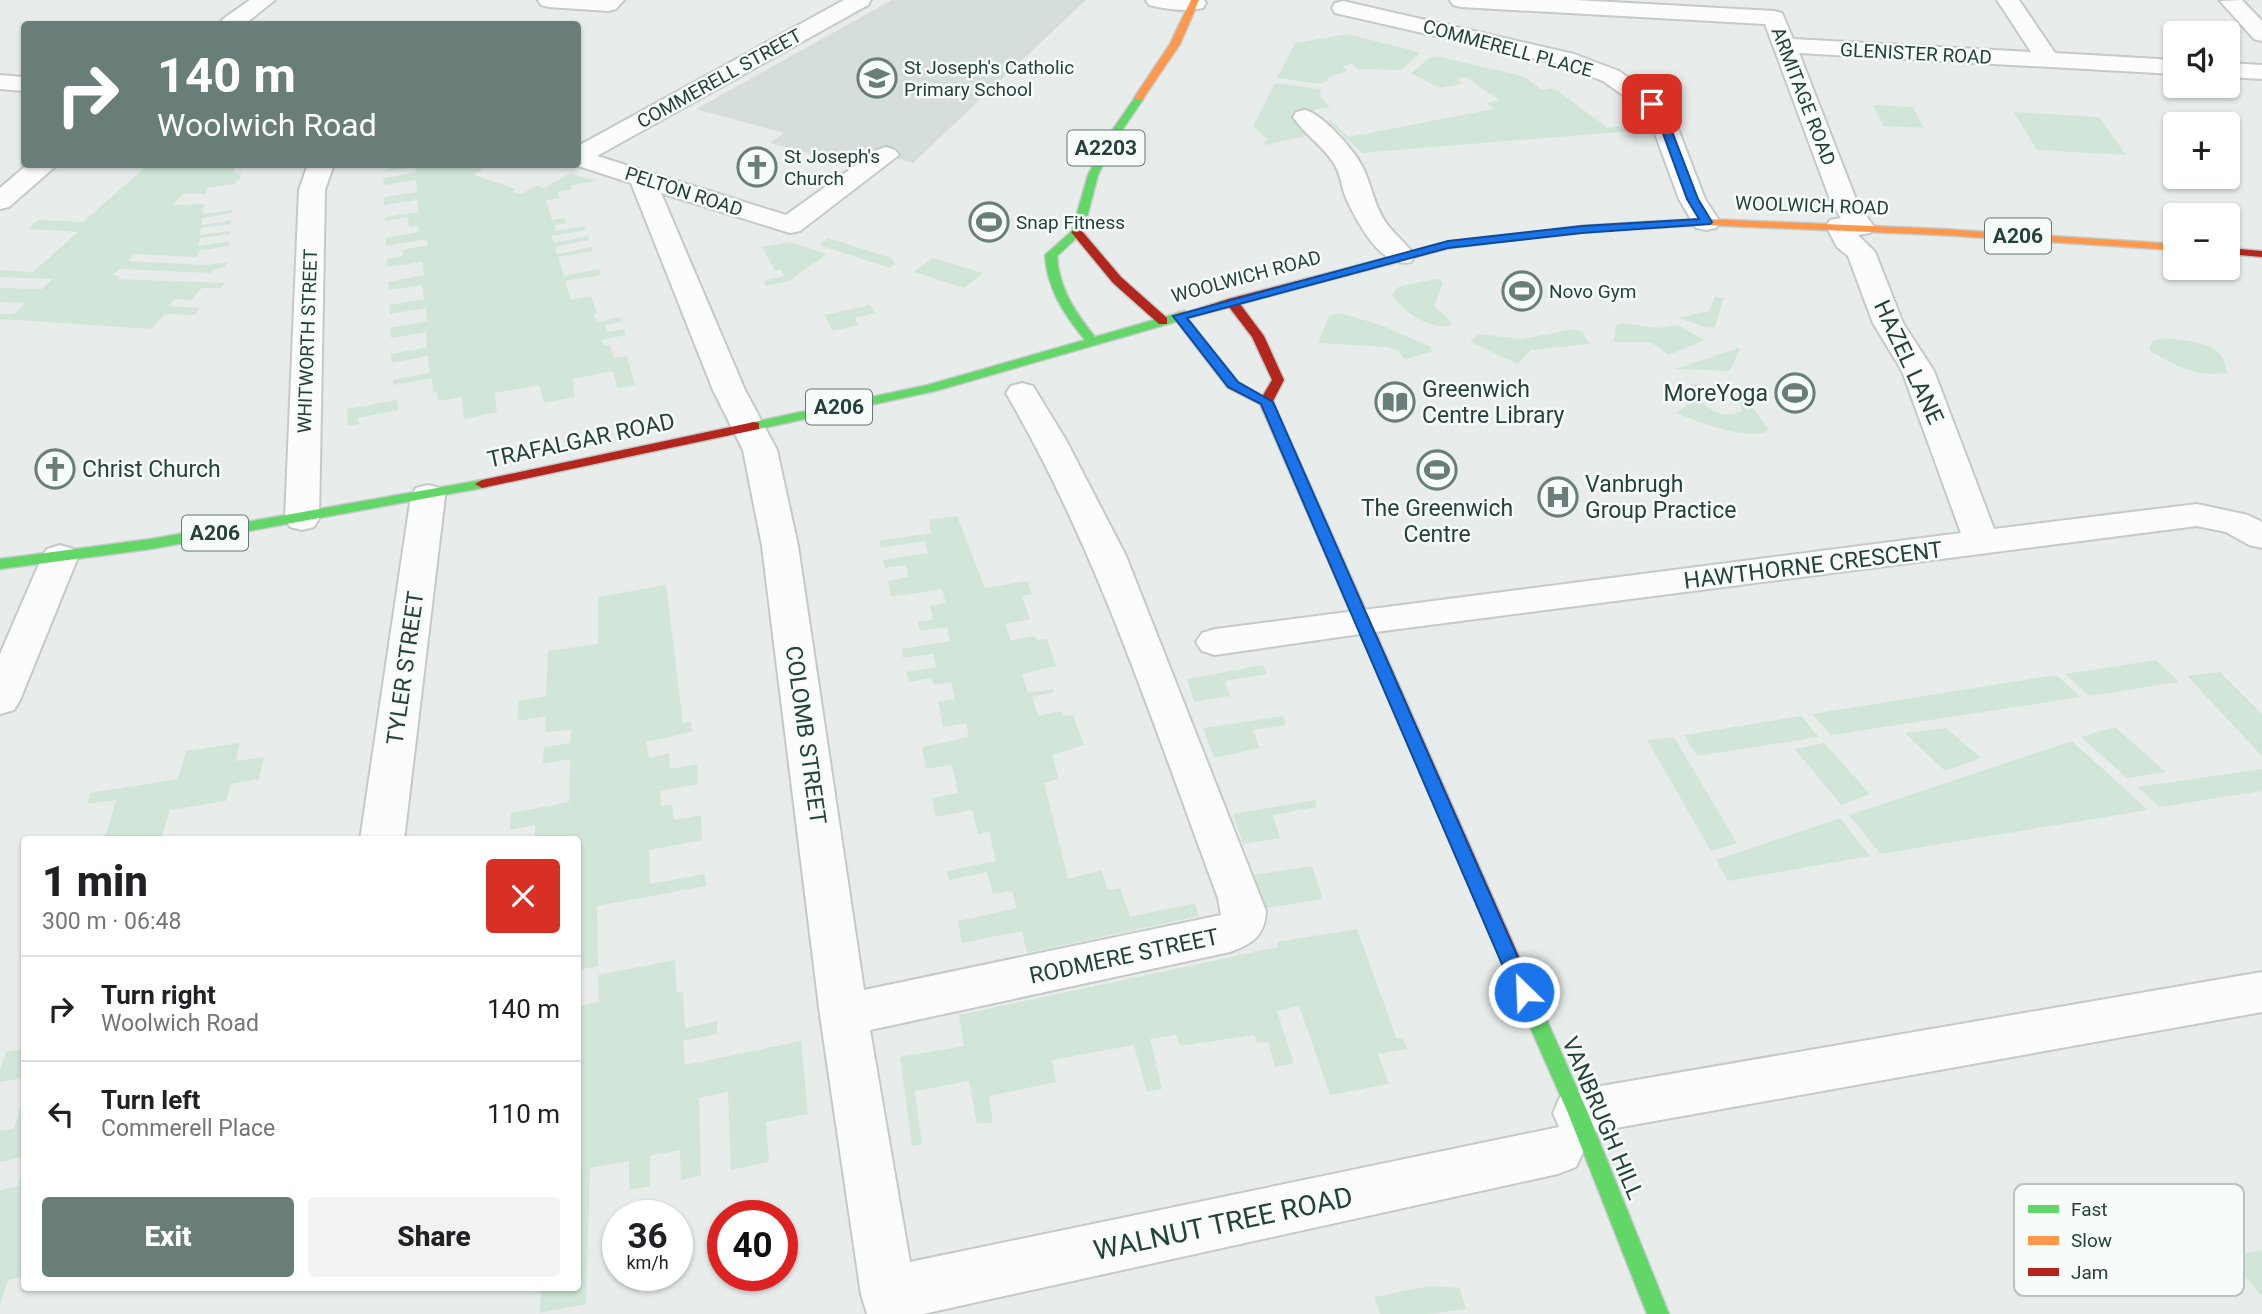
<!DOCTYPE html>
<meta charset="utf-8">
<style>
body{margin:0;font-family:Roboto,sans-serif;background:#f2f2f2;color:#202124;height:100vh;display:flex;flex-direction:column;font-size:26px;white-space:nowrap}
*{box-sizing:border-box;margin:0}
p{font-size:23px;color:#757577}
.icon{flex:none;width:38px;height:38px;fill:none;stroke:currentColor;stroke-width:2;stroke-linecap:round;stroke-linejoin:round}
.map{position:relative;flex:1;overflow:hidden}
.drawer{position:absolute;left:21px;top:836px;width:560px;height:455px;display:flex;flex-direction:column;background:#fff;border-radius:7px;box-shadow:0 2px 5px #0004}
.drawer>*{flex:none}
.guide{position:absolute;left:21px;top:21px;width:560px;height:147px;border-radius:7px;box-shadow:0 2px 5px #0004;background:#697e78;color:#fff;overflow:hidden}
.tools{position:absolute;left:2163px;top:21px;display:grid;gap:14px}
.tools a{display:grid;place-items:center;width:77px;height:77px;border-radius:7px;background:#fff;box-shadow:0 2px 5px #0004;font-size:35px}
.speed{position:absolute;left:602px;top:1200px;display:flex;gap:14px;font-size:35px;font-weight:700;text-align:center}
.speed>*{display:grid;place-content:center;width:91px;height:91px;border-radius:50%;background:#fff;box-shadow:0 2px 5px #0004;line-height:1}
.speed small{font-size:18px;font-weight:400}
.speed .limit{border:10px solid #d22;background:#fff;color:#111}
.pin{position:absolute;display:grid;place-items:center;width:60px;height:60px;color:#fff;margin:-30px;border-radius:14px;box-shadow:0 4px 10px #0006}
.me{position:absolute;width:77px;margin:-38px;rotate:336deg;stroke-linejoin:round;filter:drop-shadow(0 0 5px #0008)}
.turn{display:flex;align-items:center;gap:24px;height:147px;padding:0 21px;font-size:32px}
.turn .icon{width:91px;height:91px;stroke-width:2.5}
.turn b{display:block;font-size:49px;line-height:60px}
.round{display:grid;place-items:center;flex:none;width:74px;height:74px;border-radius:7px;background:#f2f2f2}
.head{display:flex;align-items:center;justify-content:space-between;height:119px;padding:0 21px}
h1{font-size:42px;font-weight:800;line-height:52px}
.primary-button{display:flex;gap:14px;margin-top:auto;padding:14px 21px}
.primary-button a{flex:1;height:80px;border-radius:7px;background:#697e78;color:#fff;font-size:28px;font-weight:800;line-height:80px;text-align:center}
.primary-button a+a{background:#f2f2f2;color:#202124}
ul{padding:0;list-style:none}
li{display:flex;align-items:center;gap:21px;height:105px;padding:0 21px;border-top:2px solid #e0e0e0}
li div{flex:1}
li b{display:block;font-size:26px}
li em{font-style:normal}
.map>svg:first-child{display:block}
</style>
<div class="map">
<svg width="2262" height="1314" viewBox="0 0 2262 1314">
<rect width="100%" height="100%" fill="#e8edeb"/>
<polygon fill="#d6dedb" points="892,0 1086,0 913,163 864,149 843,163 770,143 784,133 696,109"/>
<g fill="#d1e6d8">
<polygon points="1347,34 1419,52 1418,55 1401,70 1358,69 1352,64 1342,66 1347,71 1331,76 1322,84 1277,78 1295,43"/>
<polygon points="1435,56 1523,76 1542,90 1554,88 1608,128 1648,122 1649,128 1644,130 1362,153 1329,122 1329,119 1348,137 1494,109 1487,103 1499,100 1466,77 1457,79 1462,84 1439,88 1411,73 1429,58"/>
<polygon points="1275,83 1320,89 1321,98 1330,107 1293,114 1309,130 1304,131 1306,136 1266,145 1262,142 1268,140 1253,126"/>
<polygon points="1873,105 1913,107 1924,128 1883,126"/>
<polygon points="2014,112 2099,117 2126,155 2037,150"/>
<polygon points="149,164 235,165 234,173 241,173 240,179 236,180 235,184 207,188 205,194 183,194 172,205 204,204 203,214 233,210 232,213 202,218 202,225 231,220 231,224 201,228 200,235 230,231 230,234 200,238 198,246 229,241 228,246 198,251 197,257 134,254 128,261 206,265 227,262 226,267 212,270 211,273 119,269 113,275 119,276 117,279 225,283 220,288 202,288 191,300 175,299 168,306 200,308 194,315 165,314 151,329 0,319 0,314 14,314 26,303 0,302 0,288 42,289 53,279 0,277 0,270 33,272 78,232 28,229 38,220 83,222"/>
<polygon points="394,165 479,165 476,167 484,169 474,175 516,189 512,192 521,194 536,186 544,188 570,173 596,181 571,185 572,189 558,192 560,198 546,200 552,220 564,218 566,223 554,225 556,231 584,226 586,230 551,236 554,243 588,236 589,240 555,247 557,254 592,247 593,251 558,257 564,276 599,269 601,275 565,281 571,300 591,296 597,314 594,315 597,322 620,317 621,322 605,325 607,332 624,329 626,335 602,340 604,346 610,345 614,358 627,356 635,385 617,388 613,371 572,379 575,397 544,403 539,385 495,393 497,412 464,419 462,397 438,401 437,392 433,393 432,378 393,385 393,380 429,373 428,356 392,363 391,354 427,347 426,332 391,338 390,328 427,321 426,308 390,314 389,305 424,299 422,285 389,290 388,282 424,275 422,262 388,267 387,259 403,256 403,250 428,245 427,239 386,246 386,238 419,232 418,226 409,227 408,217 385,221 385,217 419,212 417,200 384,205 384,197 417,192 416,180 384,185 383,178 416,172 415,167 387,171"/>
<polygon points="828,238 891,258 895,264 890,268 819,245"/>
<polygon points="790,242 827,254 789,281 766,286 763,281 784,276 781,270 775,271 762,247"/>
<polygon points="933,258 983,273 964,288 914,272"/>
<path d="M1434,279L1441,280L1443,283L1434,306L1452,322L1449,326C1428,329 1405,312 1392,296L1398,287Z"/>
<polygon points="1715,296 1724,298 1715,327 1708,328 1679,318 1709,311"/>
<polygon points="870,305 875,313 855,318 858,325 833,331 824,315"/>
<polygon points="1340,313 1381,325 1431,347 1432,352 1405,359 1397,350 1387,347 1318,343 1329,316"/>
<polygon points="1623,323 1658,328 1677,325 1704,340 1669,355 1650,342 1614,342 1616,325"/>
<polygon points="1575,329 1582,332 1590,344 1531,350 1518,364 1470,342 1478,334 1522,339"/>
<path d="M2163,338C2188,341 2225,340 2227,373C2193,377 2178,367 2149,350L2152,341Z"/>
<polygon points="1738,348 1740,349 1730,371 1675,369"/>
<path d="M1691,384L1704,385L1700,400C1713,413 1724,418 1742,411L1737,396L1728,390L1739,389L1769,430C1750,443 1696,421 1676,413L1693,400Z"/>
<polygon points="397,400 398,410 358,418 359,424 348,426 347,409"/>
<polygon points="957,516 985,588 1027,581 1032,594 1022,596 1030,619 1005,624 1011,640 1035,636 1037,640 1047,639 1056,666 1022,674 1028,693 1053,689 1054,692 1032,697 1038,716 1061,711 1063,716 1073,715 1084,745 1052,755 1059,779 1044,783 1068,879 1101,870 1108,890 1120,888 1130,917 1195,903 1199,916 1027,953 1022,931 962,943 958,921 1017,908 1012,891 993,894 987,872 949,880 947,871 996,861 989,832 978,834 972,810 936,817 932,798 958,793 952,765 926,769 922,747 969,737 966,723 943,727 938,702 955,699 951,683 934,685 931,678 909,682 906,672 936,667 933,654 903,658 902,649 950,641 947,627 920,631 918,622 933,620 930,606 946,603 942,589 891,597 888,581 908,577 906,565 885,568 883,560 928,553 925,541 881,548 879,541 931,533 929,520"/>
<polygon points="666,585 683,723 691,722 692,732 646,742 649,758 669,753 670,769 697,764 698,784 660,791 661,806 672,805 674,820 701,815 702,840 649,850 650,884 705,874 706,886 597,906 598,966 578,970 578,840 535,840 535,825 510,830 511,813 569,802 570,759 543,764 544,747 570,743 571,730 545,732 546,716 517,721 519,701 546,696 548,651 598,644 598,597"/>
<polygon points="2156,660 2179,682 2089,696 2065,674"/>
<polygon points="1263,665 1267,674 1225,681 1230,696 1194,702 1187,679"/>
<polygon points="2220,672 2262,714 2262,756 2187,676"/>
<polygon points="2056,675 2081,697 1831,735 1812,714"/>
<polygon points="1283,716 1286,725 1253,730 1260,748 1214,758 1203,728"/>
<polygon points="1801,716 1819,737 1697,756 1684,735"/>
<polygon points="2115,727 2166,772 2127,778 2081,737"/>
<polygon points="1946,728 1981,758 1945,771 1905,733"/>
<polygon points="1674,737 1737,843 1711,851 1647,740"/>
<polygon points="2072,741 2148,810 1881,854 1849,815"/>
<polygon points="240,743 236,761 264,757 259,779 231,784 226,801 170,810 161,840 75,840 106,835 116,800 87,804 90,793 178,779 186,751"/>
<polygon points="1824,743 1870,794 1841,805 1795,749"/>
<polygon points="2262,769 2262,791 2160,807 2137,787"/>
<polygon points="1315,800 1317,807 1273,815 1280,838 1243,844 1233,814"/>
<polygon points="1840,818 1870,856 1728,881 1716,860"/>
<polygon points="1312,866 1323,899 1266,908 1254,875"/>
<polygon points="1357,929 1397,1039 1403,1038 1407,1049 1378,1054 1389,1084 1330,1095 1299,1006 1277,1011 1294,1063 1275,1067 1268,1042 1257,1043 1254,1035 1180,1046 1176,1035 1150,1039 1162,1089 1147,1092 1134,1045 1052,1060 1056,1082 989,1096 993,1122 977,1124 969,1081 915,1091 922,1144 912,1146 900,1057 964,1046 959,1015 1278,947 1277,942"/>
<polygon points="675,960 677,993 683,992 685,1028 717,1021 717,1034 683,1041 685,1065 801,1041 808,1114 766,1122 769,1162 731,1170 728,1092 699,1098 701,1176 681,1180 680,1150 650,1156 650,1186 629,1190 629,1161 590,1168 586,1304 540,1313 541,1288 578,1288 578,1006 599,1002 598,975"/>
<polygon points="24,1049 24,1078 0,1082 0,1070 6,1052"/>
<polygon points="24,1097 24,1157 0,1162 0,1131 14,1128"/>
<polygon points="24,1166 24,1277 8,1280 0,1305 0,1190 18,1186"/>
<polygon points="2262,1250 2262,1295 2260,1295 2230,1256"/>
<polygon points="1429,1286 1460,1288 1466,1309 1427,1314 1380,1314 1374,1297"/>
</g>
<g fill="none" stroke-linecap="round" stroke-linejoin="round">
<g stroke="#c5cac8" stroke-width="4">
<g id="street">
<polygon points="250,0 275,0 245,24 220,24 223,19"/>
<polygon points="538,0 624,0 616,9 608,11 549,7 541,5"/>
<path d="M844,0H871L868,5L597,156L786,215L877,150L886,147L895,150L899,155L800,231L790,233L661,193L745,390L777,450L798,546L864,990L1221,915L1218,898C1154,727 1098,551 1006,393L1011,386L1022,383L1033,386L1066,440L1126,556L1266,911C1265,936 1252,944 1230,952L870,1030L910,1262L1559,1127L1553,1113L1560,1097L1578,1090L2262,972V1012L1577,1135L1584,1150L1576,1167L1558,1174L923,1314H867L861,1294L820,1015L762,546L743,450L713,390L631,183L572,164H578V146Z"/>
<path d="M1146,0H1204L1206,3L1203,8C1187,12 1165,9 1149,5Z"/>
<polygon points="1450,0 1575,0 1774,11 1782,13 1793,39 2031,52 1997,0 2019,0 2055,53 2175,60 2175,74 1799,53 1857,202 1874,227 1870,233 1858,235 1875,252 1903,323 1934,371 1994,529 2197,504 2248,515 2262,522 2262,548 2249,545 2226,532 2197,526 1360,634 1215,655 1202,651 1196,642 1202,633 1215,629 1961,533 1902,371 1873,323 1848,256 1837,247 1826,226 1830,220 1841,218 1831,202 1765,24 1461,7 1453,5"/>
<polygon points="2242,0 2262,21 2262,41 2254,39 2220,1"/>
<polygon points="1343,1 1574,54 1619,71 1670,108 1705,199 1720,222 1716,228 1706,230 1696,228 1679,199 1647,112 1603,81 1559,64 1335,13 1332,8 1335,3"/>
<polygon points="2228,63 2262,65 2262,79 2228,77"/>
<polygon points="0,75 24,77 24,91 0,89"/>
<path d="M1305,110C1323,114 1358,154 1365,172C1372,189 1375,207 1386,223C1395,235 1407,244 1415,256L1411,262C1381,269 1357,222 1346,198C1341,186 1341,173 1333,162C1322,145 1304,134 1293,117L1296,112Z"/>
<polygon points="28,164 58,164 9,207 0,209 0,188"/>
<polygon points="308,164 334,164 325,190 319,519 314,527 302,530 290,527 285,519 299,190"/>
<polygon points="428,485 440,488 445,496 404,840 360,840 411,496 416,488"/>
<polygon points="60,545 73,549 78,557 20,700 14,710 0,714 0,654 42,557 47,549"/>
</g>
</g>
<g stroke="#c3cbc8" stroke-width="3">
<g id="fast">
<path d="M1136,96L1144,98L1114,142L1098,175L1083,232L1057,256C1059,289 1075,312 1095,337L1185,311L1191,315L1189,318L935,391L754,430L749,429V423L928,385L1085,340C1064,314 1047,289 1045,255L1072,231L1088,175L1104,142Z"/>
<polygon points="482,480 487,481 489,484 487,487 151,549 0,569 0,559 151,539"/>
<polygon points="1534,1005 1541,1007 1588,1113 1669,1314 1647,1314 1568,1113 1524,1013 1527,1007"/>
</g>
</g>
<g stroke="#c3cbc8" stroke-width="3">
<g id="slow">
<polygon points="1191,0 1199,0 1180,44 1142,100 1136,100 1134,98 1170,44"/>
<polygon points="1706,219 1941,229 2175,244 2175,250 1941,235 1706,225 1646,228 1640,225 1646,222"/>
<polygon points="1179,312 1183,313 1238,382 1273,402 1368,615 1365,619 1360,620 1352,615 1260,404 1228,388 1173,316"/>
</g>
</g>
<g stroke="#c3cbc8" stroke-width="3">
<g id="jam">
<polygon points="1646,222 1650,223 1650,227 1582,232 1449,248 1240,304 1264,336 1284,380 1271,405 1266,406 1259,402 1272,380 1252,337 1229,307 1185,319 1179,315 1228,299 1448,242 1582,226"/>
<polygon points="1077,229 1081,230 1121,277 1167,318 1167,324 1159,324 1113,283 1071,232"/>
<polygon points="2228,248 2262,251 2262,257 2228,254"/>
<polygon points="754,422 759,423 759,429 482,488 475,484 482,480"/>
<polygon points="1360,610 1368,615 1544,1013 1541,1019 1534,1021 1527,1019 1524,1013 1352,615"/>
</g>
</g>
<use href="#street" fill="#fcfcfc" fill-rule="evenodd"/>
<use href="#fast" fill="#63d668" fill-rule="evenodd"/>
<use href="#slow" fill="#ff974d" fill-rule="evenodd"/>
<use href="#jam" fill="#b3261e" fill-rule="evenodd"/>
</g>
<polygon fill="#1a73e8" stroke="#114b97" stroke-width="2" points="1648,101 1656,101 1663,108 1698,199 1712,222 1710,224 1582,233 1448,248 1187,318 1238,382 1273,402 1533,992 1531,998 1524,1000 1517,998 1514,992 1261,404 1228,387 1173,316 1448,241 1582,226 1699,219 1687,199 1654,109 1647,104"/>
<defs>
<g id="school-ring" transform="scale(2.0125)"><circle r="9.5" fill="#f7fbf9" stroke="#697e78" stroke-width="1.5"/><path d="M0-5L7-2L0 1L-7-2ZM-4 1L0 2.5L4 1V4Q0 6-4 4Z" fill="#697e78"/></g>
<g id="church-ring" transform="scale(2.0125)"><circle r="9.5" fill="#f7fbf9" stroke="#697e78" stroke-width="1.5"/><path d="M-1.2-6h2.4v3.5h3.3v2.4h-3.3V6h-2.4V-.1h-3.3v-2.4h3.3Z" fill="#697e78"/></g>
<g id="stadium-ring" transform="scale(2.0125)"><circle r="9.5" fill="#f7fbf9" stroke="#697e78" stroke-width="1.5"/><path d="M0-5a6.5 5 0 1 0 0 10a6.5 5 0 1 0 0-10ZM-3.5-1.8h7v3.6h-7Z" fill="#697e78"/></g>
<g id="library-ring" transform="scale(2.0125)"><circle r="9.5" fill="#f7fbf9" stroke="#697e78" stroke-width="1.5"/><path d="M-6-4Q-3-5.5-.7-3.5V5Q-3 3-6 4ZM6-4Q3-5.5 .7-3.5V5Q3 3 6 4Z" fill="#697e78"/></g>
<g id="hospital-ring" transform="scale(2.0125)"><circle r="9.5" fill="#f7fbf9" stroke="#697e78" stroke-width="1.5"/><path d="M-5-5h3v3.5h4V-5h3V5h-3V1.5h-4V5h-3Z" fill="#697e78"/></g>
</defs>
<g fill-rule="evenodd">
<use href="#school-ring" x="877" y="78"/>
<use href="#church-ring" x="757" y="167"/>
<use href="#stadium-ring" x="989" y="222"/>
<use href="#stadium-ring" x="1522" y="291"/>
<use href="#stadium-ring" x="1795" y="393"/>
<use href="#library-ring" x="1395" y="402"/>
<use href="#church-ring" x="55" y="469"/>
<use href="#stadium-ring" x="1437" y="470"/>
<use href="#hospital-ring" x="1558" y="497"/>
</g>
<g text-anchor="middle" stroke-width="5" stroke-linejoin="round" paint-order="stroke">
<g font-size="19" fill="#24423a" stroke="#f7fbf9">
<text transform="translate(1508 48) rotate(15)" y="7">COMMERELL PLACE</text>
<text transform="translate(1916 53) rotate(3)" y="7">GLENISTER ROAD</text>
<text transform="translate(719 78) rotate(-29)" y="7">COMMERELL STREET</text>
<text transform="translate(1804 96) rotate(69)" y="7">ARMITAGE ROAD</text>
<text transform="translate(684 191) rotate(18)" y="7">PELTON ROAD</text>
<text transform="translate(1812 205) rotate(2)" y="7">WOOLWICH ROAD</text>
<text transform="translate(1246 276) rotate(-15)" y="7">WOOLWICH ROAD</text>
<text transform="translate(307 341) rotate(-88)" y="7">WHITWORTH STREET</text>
</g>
<g font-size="19" fill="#24423a" stroke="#f7fbf9" text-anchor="start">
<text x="904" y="74">St Joseph's Catholic<tspan x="904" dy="22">Primary School</tspan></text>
<text x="784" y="163">St Joseph's<tspan x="784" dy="22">Church</tspan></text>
<text x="1016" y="229">Snap Fitness</text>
<text x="1549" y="298">Novo Gym</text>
</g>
<g fill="#f7fbf9" stroke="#637a73" stroke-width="2">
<rect x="1067.5" y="130.5" width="77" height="35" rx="5"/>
<rect x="1985" y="218.5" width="66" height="35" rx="5"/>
<rect x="806" y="389.5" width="66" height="35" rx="5"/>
<rect x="182" y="515.5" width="66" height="35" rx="5"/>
</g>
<g font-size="21" font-weight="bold" fill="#24423a">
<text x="1106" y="155">A2203</text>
<text x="2018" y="243">A206</text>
<text x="839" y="414">A206</text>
<text x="215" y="540">A206</text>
</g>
<g font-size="23" fill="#24423a" stroke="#f7fbf9">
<text transform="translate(1909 362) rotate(65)" y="8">HAZEL LANE</text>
<text transform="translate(581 440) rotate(-12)" y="8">TRAFALGAR ROAD</text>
<text transform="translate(1813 565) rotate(-7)" y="8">HAWTHORNE CRESCENT</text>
<text transform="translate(405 668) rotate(-82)" y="8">TYLER STREET</text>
<text transform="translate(806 735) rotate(82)" y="8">COLOMB STREET</text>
<text transform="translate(1124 956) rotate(-12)" y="8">RODMERE STREET</text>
<text transform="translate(1603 1118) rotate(67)" y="8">VANBRUGH HILL</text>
</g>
<g font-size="23" fill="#24423a" stroke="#f7fbf9" text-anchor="start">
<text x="1422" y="397">Greenwich<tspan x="1422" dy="26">Centre Library</tspan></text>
<text x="1768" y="401" text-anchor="end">MoreYoga</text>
<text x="82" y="477">Christ Church</text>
<text x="1585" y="492">Vanbrugh<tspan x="1585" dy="26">Group Practice</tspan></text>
<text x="1437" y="516" text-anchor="middle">The Greenwich<tspan x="1437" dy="26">Centre</tspan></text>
</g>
<g font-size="28" fill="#24423a" stroke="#f7fbf9">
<text transform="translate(1223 1223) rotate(-12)" y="10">WALNUT TREE ROAD</text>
</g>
</g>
<rect x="2014" y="1184" width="230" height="112" rx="10" fill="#f7fbf9" stroke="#b8c4c0" stroke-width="2"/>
<rect x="2028" y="1205" width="31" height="8" fill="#63d668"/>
<rect x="2028" y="1236" width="31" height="9" fill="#ff974d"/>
<rect x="2028" y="1268" width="31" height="8" fill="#b3261e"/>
<g font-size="19" fill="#24423a">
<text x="2071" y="1216">Fast</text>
<text x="2071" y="1247">Slow</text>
<text x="2071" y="1279">Jam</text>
</g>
</svg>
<div class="tools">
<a><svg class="icon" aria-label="sound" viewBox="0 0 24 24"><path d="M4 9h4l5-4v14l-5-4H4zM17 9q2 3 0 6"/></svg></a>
<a>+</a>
<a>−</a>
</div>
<div class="speed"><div>36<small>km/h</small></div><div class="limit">40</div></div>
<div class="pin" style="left:1652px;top:104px;background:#d93025"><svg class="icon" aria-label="arrive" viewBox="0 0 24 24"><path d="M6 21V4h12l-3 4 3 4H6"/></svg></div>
<svg class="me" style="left:1524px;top:992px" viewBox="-20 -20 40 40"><circle r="17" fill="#1a73e8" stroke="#fff" stroke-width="3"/><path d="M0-11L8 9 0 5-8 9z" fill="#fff"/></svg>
<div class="guide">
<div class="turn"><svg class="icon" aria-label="right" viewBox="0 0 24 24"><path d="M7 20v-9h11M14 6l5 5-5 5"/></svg><div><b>140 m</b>Woolwich Road</div></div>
</div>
<section class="drawer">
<div class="head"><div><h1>1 min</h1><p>300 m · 06:48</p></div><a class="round" style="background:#d93025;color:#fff"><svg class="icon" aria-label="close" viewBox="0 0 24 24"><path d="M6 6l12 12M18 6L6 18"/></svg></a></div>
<ul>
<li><svg class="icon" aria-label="right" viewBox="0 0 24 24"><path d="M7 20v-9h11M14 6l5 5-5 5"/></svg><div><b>Turn right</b><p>Woolwich Road</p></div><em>140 m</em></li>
<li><svg class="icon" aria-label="left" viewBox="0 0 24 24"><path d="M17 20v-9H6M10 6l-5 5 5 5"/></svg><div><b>Turn left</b><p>Commerell Place</p></div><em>110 m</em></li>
</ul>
<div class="primary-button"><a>Exit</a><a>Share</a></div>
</section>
</div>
